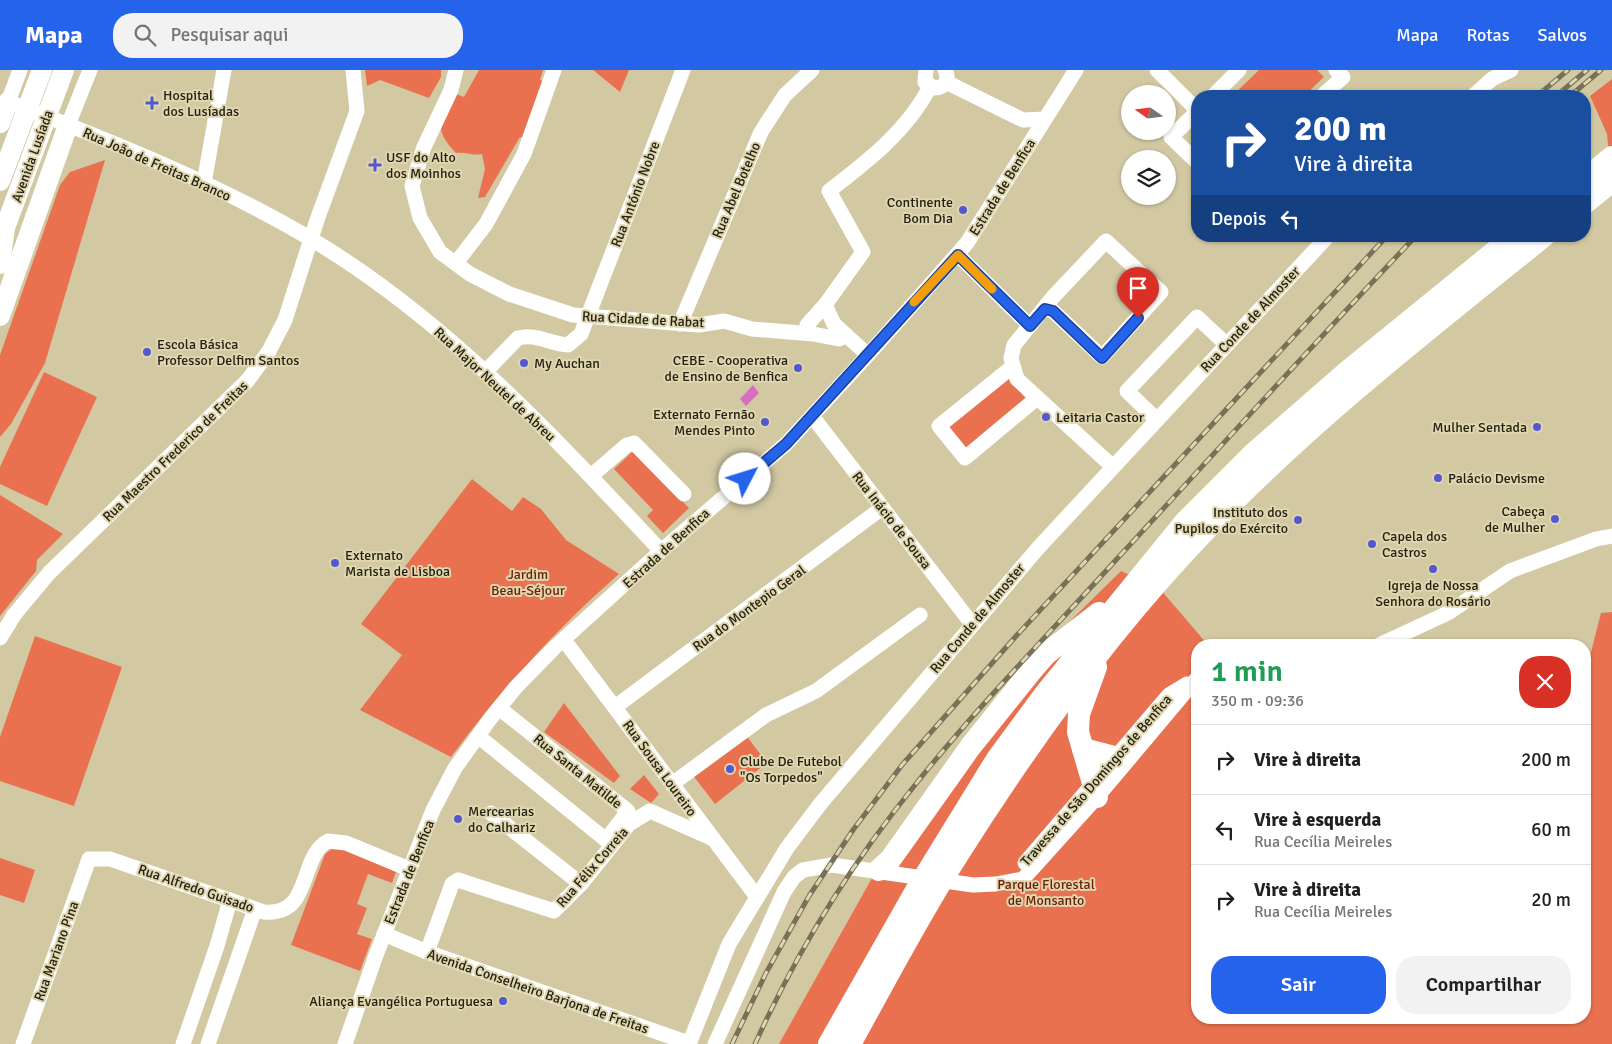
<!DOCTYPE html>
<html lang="pt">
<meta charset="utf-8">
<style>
body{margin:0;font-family:Signika,sans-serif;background:#f2f2f2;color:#202124;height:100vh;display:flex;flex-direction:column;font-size:19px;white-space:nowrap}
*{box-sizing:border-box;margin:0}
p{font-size:16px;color:#757577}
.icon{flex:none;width:28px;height:28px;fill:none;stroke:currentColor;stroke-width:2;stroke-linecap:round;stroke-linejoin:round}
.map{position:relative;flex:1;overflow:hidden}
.details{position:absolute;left:1191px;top:569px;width:400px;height:385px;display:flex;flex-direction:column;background:#fff;border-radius:20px;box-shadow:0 1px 4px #0004}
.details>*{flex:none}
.hud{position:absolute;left:1191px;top:20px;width:400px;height:152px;border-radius:20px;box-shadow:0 1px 4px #0004;background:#1a4fa0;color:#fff;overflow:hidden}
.needle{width:32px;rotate:284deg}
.controls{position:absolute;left:1121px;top:15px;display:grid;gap:10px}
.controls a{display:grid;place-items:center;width:55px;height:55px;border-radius:50%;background:#fff;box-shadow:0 1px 4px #0004;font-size:25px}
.pin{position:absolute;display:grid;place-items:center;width:42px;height:42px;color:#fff;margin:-51px -21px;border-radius:50% 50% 50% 0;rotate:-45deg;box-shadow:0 0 5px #0007}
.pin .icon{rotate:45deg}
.me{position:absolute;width:55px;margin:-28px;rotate:50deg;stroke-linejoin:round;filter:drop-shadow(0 0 4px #0008)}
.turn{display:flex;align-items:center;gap:18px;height:105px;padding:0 20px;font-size:22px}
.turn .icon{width:65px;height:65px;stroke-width:2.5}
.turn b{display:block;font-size:35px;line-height:42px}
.then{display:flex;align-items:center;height:48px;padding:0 20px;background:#0003;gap:10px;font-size:19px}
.round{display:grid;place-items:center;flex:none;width:52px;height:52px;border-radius:20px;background:#f2f2f2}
.summary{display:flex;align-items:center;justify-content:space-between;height:85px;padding:0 20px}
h1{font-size:30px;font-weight:600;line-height:38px;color:#1e9e55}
.action{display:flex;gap:10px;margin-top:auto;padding:10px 20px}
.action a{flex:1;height:58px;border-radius:20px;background:#2563eb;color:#fff;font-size:20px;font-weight:600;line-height:58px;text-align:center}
.action a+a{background:#f2f2f2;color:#202124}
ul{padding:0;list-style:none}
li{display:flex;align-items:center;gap:15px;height:70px;padding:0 20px;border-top:1px solid #e0e0e0}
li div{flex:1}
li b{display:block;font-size:19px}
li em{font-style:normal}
header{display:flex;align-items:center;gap:30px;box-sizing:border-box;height:70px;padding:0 25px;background:#2563eb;color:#fff}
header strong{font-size:24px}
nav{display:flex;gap:28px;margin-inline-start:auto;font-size:18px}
.search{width:350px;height:45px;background:#f2f2f2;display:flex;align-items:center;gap:12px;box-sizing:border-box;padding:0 18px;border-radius:20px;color:#757577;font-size:19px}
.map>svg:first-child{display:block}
</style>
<header>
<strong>Mapa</strong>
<div class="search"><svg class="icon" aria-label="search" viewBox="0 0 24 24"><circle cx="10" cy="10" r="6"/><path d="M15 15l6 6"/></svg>Pesquisar aqui</div>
<nav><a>Mapa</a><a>Rotas</a><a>Salvos</a></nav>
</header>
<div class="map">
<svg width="1612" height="974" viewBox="0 0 1612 974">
<rect width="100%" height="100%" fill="#d2c9a3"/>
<g fill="#ea714f">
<polygon points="365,0 441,0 441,7 429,28 380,10 367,16"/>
<path d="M479,0H543L540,10L546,12L526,69L520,67L485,127L478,128L485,99L482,84C472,86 465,82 456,83C431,57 442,51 456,24L464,27Z"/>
<polygon points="593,0 629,0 620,22"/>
<polygon points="1259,0 1317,0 1324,7 1304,26 1232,26"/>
<polygon points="1612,9 1612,116 1607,64 1590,26"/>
<polygon points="105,90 45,293 11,354 0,367 0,285 60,115 70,102"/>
<polygon points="44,302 97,327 47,436 0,414 0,397"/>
<polygon points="1006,306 1028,331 972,380 961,379 949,361 951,351"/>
<polygon points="633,381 689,438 663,463 647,446 653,440 614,399"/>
<path d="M472,409L512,441L523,427L541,439L566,470L619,504C556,559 501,620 451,687L360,640L402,585L361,554Z"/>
<polygon points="0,425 63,464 37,490 36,501 0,546"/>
<polygon points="1121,501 1160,519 1208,575 1198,575 1198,948 1585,948 1585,586 1590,586 1601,543 1612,542 1612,974 779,974 872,808 1061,560"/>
<polygon points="35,566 122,597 74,736 0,711 0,667"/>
<polygon points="564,633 620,706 614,713 544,662"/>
<polygon points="745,664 767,693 715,734 692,704"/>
<polygon points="644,705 659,724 651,733 630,719"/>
<polygon points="339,777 396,802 392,813 368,804 357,834 367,838 357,864 372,869 360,901 291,875 325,784 333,778"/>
<polygon points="0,788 35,800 24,833 0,825"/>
</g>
<polygon fill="#d670be" points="753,315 759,323 746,336 740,329"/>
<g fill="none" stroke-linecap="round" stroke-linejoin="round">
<g stroke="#fff" stroke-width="15">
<polyline points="456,0 451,20 424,77 412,116 420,148 440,182 470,204 509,224 573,245 699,255 724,251 752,259 813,264 839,269 845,266"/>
<path d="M926,0L925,12L934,18C945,18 950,10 945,0"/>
<polyline points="1157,0 1198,41"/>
<polyline points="946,12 1023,50 1045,49"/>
<polyline points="1213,26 1239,0"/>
<polyline points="1322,26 1343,7 1336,0"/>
<polyline points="1473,26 1492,9 1511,0"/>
<polyline points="8,32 20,0"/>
<path d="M17,35C118,74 218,114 311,169C447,250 554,367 661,481"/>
<polyline points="1198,41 1171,67 1198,93"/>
<polyline points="68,55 90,0"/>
<polyline points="204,113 224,0"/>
<polyline points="958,185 1030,256"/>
<polyline points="456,193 486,154 524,84 554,0"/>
<polyline points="1045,239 1053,241 1102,287 1161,222 1106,171 1053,227 1014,275 1011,288 1017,309 1112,396"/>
<polyline points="680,254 761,62 785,25 812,0"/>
<polyline points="807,255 825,235"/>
<path d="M868,285L834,254L825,235L863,182L829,121C868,91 906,62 930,17"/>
<polyline points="1012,297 939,356 965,388 1037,328"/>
<path d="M486,301L518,268C536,263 550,274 568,275L581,264L683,0"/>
<polyline points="812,346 972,554"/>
<polyline points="1157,350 1127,321 1197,247 1227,275"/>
<polyline points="591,406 627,375 634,373 684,424"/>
<polyline points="0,568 14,545 49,503 248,310 269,281 285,250 317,150 357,41 353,0"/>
<polyline points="564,570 757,827"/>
<polyline points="1379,575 1448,543 1510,501 1596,469 1612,466"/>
<polyline points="615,637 882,438"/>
<polyline points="478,666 606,770 628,741 499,638"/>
<polyline points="672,714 766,645 816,621 920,545"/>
<polyline points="491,743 581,814"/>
<polyline points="1025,793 1169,625 1187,614"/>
<polyline points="384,864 427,882 689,973"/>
<polyline points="427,882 452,814 458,810 554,841 581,814 629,754 650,741 711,768"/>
<path d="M23,974L89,789H110L264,842C313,846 298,787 328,771L346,773L409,799"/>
<polyline points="183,974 217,876 230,830"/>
<polyline points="208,974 255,839"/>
<polyline points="345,974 376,885 433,740 455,698 490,649 516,617 555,577 661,481 786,374 868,285 967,173 1076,0"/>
<polyline points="689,974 729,874 787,778 821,733 1039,477 1328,166"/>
<polyline points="715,974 784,822 794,807 803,800 832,795 973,815 996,814 1023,809 1097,727 1198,607"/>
</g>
<g stroke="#fff" stroke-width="20">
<polyline points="0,53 8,32"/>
<polyline points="0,111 42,0"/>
<polyline points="0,171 64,0"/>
<polyline points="0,194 5,158"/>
<polyline points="0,246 68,55"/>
</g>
<g stroke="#fff" stroke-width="22">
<polyline points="1585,109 1612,87"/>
<polyline points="1585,133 1612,111"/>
<polyline points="1096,597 1079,644 1078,662 1097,727"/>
<polyline points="1083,679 1114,687"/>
<polyline points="879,800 890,790 971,676 1032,600 1046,584 1099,543"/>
<polyline points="829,974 917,819 997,689 1045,624 1186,451 1254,383 1348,301 1514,166"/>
<path d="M850,974C885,911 918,847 957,786C1029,672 1108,562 1202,464C1306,354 1426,261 1544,166"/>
</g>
<g stroke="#777157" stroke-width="5">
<g id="rail">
<polyline points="1537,26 1568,0"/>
<polyline points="1556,26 1587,0"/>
<polyline points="1570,26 1601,0"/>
<polyline points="732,974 766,903 809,826 853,760 902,695 1017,565 1387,166"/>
<path d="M755,974C797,881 851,794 915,715C977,637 1048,565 1115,491C1215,383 1314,273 1416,166"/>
</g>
</g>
<use href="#rail" stroke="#dfd6b0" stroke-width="3" stroke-dasharray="9" stroke-linecap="butt"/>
</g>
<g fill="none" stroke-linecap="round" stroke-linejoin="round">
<g stroke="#184099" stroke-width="12">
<polyline id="route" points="745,409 786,374 958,185 1030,256 1045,239 1053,241 1102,288 1138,248"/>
</g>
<use href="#route" stroke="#2563eb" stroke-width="9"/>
<polyline stroke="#f59e0b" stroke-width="9" points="914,232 958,185 992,219"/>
</g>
<g fill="#5458ce" stroke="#dfd6b0" stroke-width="2">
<path d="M149.5 25.5h5v5h5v5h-5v5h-5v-5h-5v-5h5z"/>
<path d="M372.5 87.5h5v5h5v5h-5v5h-5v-5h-5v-5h5z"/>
<circle cx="963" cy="140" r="5"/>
<circle cx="147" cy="282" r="5"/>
<circle cx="524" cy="293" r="5"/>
<circle cx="798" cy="298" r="5"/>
<circle cx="1046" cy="347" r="5"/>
<circle cx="765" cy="352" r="5"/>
<circle cx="1537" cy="357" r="5"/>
<circle cx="1438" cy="408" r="5"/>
<circle cx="1555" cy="449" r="5"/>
<circle cx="1298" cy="450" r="5"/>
<circle cx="1372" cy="474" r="5"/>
<circle cx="335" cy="493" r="5"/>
<circle cx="1433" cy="499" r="5"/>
<circle cx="730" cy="699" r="5"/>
<circle cx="458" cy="749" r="5"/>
<circle cx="503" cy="931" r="5"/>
</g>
<g text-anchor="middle" stroke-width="4" stroke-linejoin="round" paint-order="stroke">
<g font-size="14" fill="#242112" stroke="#dfd6b0" text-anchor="start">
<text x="163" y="30">Hospital<tspan x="163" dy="16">dos Lusíadas</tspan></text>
<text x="386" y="92">USF do Alto<tspan x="386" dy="16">dos Moinhos</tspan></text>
<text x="953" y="137" text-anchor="end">Continente<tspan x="953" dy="16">Bom Dia</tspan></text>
<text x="157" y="279">Escola Básica<tspan x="157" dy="16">Professor Delfim Santos</tspan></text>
<text x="788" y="295" text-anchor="end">CEBE - Cooperativa<tspan x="788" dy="16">de Ensino de Benfica</tspan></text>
<text x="534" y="298">My Auchan</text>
<text x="755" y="349" text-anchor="end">Externato Fernão<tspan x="755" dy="16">Mendes Pinto</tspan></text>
<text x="1056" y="352">Leitaria Castor</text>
<text x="1527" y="362" text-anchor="end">Mulher Sentada</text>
<text x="1448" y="413">Palácio Devisme</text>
<text x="1545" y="446" text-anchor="end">Cabeça<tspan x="1545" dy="16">de Mulher</tspan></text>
<text x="1288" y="447" text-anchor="end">Instituto dos<tspan x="1288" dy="16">Pupilos do Exército</tspan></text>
<text x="1382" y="471">Capela dos<tspan x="1382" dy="16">Castros</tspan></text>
<text x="345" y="490">Externato<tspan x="345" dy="16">Marista de Lisboa</tspan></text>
<text x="1433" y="520" text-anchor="middle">Igreja de Nossa<tspan x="1433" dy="16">Senhora do Rosário</tspan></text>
<text x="740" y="696">Clube De Futebol<tspan x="740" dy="16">"Os Torpedos"</tspan></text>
<text x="468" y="746">Mercearias<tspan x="468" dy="16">do Calhariz</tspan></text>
<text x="493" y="936" text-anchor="end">Aliança Evangélica Portuguesa</text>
</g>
<g font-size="14" fill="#242112" stroke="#dfd6b0">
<text transform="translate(32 86) rotate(-70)" y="5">Avenida Lusíada</text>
<text transform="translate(157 94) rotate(24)" y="5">Rua João de Freitas Branco</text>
<text transform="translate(1002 117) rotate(-58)" y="5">Estrada de Benfica</text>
<text transform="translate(736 120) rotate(-67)" y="5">Rua Abel Botelho</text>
<text transform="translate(635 124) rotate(-69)" y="5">Rua António Nobre</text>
<text transform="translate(643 249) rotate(3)" y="5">Rua Cidade de Rabat</text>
<text transform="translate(1250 249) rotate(-47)" y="5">Rua Conde de Almoster</text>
<text transform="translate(495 314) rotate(43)" y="5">Rua Major Neutel de Abreu</text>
<text transform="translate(175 381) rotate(-44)" y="5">Rua Maestro Frederico de Freitas</text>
<text transform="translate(892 450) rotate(52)" y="5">Rua Inácio de Sousa</text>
<text transform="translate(666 478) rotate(-42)" y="5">Estrada de Benfica</text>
<text transform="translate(749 538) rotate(-36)" y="5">Rua do Montepio Geral</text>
<text transform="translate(977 548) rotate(-50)" y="5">Rua Conde de Almoster</text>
<text transform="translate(660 698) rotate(54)" y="5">Rua Sousa Loureiro</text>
<text transform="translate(578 701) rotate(39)" y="5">Rua Santa Matilde</text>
<text transform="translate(1096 710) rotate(-49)" y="5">Travessa de São Domingos de Benfica</text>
<text transform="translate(592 797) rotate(-49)" y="5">Rua Félix Correia</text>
<text transform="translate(409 802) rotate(-68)" y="5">Estrada de Benfica</text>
<text transform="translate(196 818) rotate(19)" y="5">Rua Alfredo Guisado</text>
<text transform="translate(56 881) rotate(-70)" y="5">Rua Mariano Pina</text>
<text transform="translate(538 921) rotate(19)" y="5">Avenida Conselheiro Barjona de Freitas</text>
</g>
<g font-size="14" fill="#6a1f06" stroke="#dfd6b0">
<text x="528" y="509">Jardim<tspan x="528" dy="16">Beau-Séjour</tspan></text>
<text x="1046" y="819">Parque Florestal<tspan x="1046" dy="16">de Monsanto</tspan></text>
</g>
</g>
</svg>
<div class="controls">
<a><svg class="needle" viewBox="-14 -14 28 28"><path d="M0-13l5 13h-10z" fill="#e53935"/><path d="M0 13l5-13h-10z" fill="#757577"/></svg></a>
<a><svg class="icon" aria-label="layers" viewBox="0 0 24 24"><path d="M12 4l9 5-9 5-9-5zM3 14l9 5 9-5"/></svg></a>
</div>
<div class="pin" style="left:1138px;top:248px;background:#d93025"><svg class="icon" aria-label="arrive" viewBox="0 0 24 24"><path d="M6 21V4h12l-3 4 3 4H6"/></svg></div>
<svg class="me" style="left:745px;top:409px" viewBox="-20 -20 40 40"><circle r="19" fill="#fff"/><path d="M0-13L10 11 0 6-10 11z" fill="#2563eb"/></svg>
<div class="hud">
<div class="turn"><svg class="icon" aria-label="right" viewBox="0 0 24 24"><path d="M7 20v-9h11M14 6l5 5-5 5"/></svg><div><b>200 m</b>Vire à direita</div></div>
<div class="then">Depois<svg class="icon" aria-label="left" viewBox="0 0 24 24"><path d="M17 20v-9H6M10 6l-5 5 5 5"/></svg></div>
</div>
<section class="details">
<div class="summary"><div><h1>1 min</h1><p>350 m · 09:36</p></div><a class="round" style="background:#d93025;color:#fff"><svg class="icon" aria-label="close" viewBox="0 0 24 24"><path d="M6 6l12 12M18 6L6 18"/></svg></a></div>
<ul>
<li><svg class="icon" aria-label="right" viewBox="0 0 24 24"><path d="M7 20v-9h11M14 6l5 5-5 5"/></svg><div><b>Vire à direita</b></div><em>200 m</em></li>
<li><svg class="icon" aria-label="left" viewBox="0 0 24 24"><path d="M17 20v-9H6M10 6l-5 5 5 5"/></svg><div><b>Vire à esquerda</b><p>Rua Cecília Meireles</p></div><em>60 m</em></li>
<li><svg class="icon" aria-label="right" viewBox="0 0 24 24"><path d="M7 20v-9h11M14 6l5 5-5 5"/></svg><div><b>Vire à direita</b><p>Rua Cecília Meireles</p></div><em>20 m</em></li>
</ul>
<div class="action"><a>Sair</a><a>Compartilhar</a></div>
</section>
</div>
